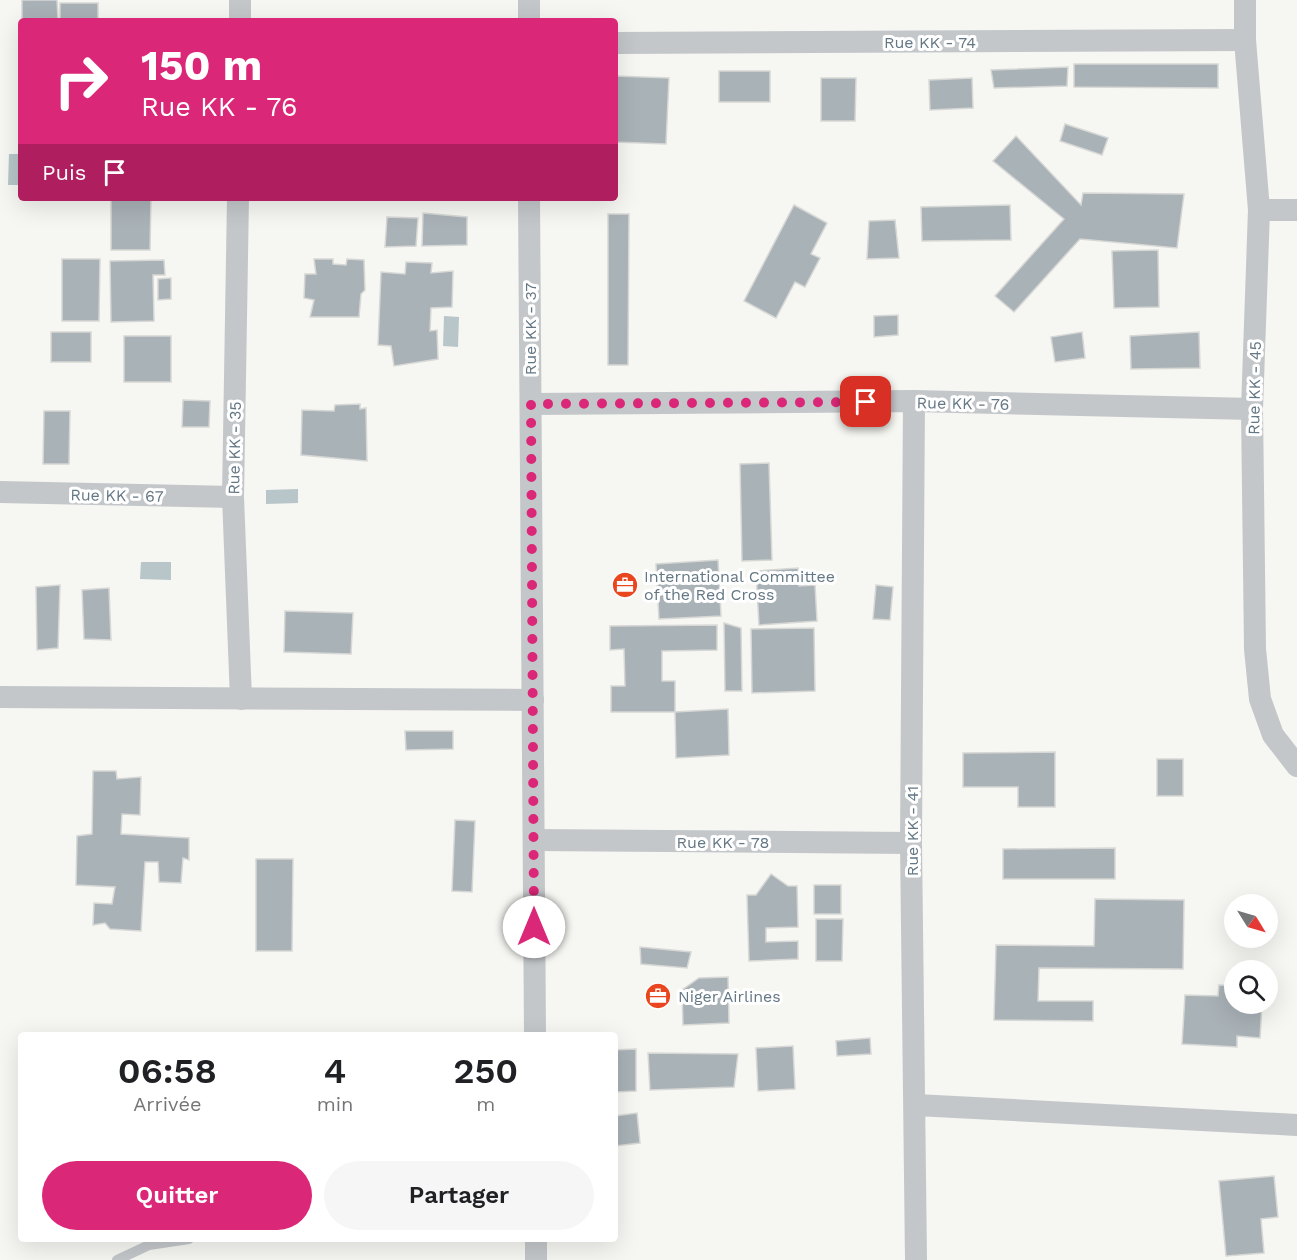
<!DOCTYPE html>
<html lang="fr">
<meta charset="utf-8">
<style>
body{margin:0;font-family:"Work Sans",sans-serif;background:#f6f6f6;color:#202124;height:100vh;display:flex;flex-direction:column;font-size:22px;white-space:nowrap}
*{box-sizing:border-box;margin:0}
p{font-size:20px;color:#757577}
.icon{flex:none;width:33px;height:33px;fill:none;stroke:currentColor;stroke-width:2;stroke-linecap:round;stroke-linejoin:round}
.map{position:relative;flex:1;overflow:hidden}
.details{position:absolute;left:18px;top:1032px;width:600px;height:210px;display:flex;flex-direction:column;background:#fff;border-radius:6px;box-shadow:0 6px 24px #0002}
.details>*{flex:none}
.hud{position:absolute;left:18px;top:18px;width:600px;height:183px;border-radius:6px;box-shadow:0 6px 24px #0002;background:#db2777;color:#fff;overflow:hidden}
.needle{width:39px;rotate:127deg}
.fabs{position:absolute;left:1224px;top:894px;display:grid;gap:12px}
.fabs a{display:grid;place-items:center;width:54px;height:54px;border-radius:50%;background:#fff;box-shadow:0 6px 24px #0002;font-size:30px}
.pin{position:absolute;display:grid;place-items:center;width:51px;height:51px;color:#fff;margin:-26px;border-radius:12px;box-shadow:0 3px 9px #0006}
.me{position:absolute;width:66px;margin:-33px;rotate:0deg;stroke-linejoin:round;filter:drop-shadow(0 0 4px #0008)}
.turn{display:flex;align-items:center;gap:21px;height:126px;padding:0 24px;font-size:27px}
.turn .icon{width:78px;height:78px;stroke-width:2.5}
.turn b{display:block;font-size:42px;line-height:51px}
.then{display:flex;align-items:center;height:57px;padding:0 24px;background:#0003;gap:12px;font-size:22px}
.eta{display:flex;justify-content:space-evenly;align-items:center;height:102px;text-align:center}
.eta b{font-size:36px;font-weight:600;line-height:42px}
.button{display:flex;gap:12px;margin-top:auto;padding:12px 24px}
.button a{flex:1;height:69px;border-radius:36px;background:#db2777;color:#fff;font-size:24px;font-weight:600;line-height:69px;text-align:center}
.button a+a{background:#f6f6f6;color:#202124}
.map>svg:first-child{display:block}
</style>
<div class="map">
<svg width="1297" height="1260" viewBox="0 0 1297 1260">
<rect width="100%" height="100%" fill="#f6f6f2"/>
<g fill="#b8c6c9">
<polygon points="9,154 21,154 21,185 8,185"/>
<polygon points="444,316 459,317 458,347 443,346"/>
<polygon points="298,489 298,503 266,504 266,490"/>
<polygon points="141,562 171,562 171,580 140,579"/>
</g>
<g fill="#a9b2b7" stroke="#d7d7d5" stroke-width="1.5">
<polygon points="22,0 57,0 58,19 22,21"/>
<rect x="60" y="3" width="38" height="16"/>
<polygon points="1074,64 1218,64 1218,88 1074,87"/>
<polygon points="1068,67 1067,86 994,88 991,70"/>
<rect x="719" y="71" width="51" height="31"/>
<polygon points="615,76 669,78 666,144 615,142"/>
<polygon points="821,78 856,78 855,121 821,121"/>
<polygon points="972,78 973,108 930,110 929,80"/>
<polygon points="1065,124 1108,138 1102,155 1060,141"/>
<polygon points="1016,136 1081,205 1083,193 1184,194 1177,248 1080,239 1014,312 995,296 1064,219 993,161"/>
<polygon points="111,198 151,198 150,250 111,250"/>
<polygon points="794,205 827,223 811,254 820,258 805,287 795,282 776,318 744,301"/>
<polygon points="1010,205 1011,240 922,241 921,207"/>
<polygon points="423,213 467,217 467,245 422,246"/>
<polygon points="608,214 629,214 628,365 608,365"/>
<polygon points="387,217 418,218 416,246 385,247"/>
<polygon points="895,220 899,258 867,259 869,221"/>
<polygon points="1158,250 1159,307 1114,308 1112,251"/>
<polygon points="62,259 100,259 99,321 62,321"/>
<polygon points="314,259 333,259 333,264 346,265 347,259 364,260 365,290 361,294 359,317 310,317 314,300 304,298 305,274 316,274"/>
<polygon points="164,260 165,275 153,275 154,321 111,322 110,261"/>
<polygon points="406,262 432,263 431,273 453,271 452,307 431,308 430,331 437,330 438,359 394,366 391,346 378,345 381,272 405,274"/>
<polygon points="171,278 171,299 158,300 158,279"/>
<polygon points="898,315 898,335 874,337 874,316"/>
<rect x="51" y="332" width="40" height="30"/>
<polygon points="1082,332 1085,358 1055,362 1051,337"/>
<polygon points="1199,332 1200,368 1131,369 1130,336"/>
<rect x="124" y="336" width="47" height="46"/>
<polygon points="183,400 210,401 209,427 182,427"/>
<polygon points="360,404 360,409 366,408 367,461 301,455 302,410 334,411 335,405"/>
<polygon points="44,411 70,411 69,464 43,464"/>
<polygon points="769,463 772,560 742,561 740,464"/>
<polygon points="718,560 721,616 659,619 656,564"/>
<polygon points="798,568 799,586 815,585 817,621 759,625 756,571"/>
<polygon points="60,585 58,648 37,650 36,587"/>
<polygon points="876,585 893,587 890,620 873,619"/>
<polygon points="109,588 111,640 84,639 82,590"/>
<polygon points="285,611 353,613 351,654 284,652"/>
<polygon points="724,623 741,628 742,691 725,691"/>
<polygon points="717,625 717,650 662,651 662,681 675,681 675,712 611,712 611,686 625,686 624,649 610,650 610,626"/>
<polygon points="814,628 815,691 752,693 751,629"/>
<polygon points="728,709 729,755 676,758 675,712"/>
<polygon points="405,731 453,731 453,749 406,750"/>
<polygon points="1055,752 1055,807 1018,807 1018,787 963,787 963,753"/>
<rect x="1157" y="759" width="26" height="37"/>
<polygon points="93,771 116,771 117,779 141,777 140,815 122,814 121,834 189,838 189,860 183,858 181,883 159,882 158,862 145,862 141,931 110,929 105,923 93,925 94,903 112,904 115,887 76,885 77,836 92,834"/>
<polygon points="455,820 475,821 472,892 452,891"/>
<polygon points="1115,848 1115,879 1003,879 1003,849"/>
<polygon points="256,859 293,859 292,951 256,951"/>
<polygon points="771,874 788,886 797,886 798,927 766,928 766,942 798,941 798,959 749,961 747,895 756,895"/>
<rect x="814" y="885" width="27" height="29"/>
<polygon points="1095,899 1184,900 1183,969 1039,968 1038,1001 1093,1001 1093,1021 994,1020 996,945 1094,946"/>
<polygon points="816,919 843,919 842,961 816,961"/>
<polygon points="640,947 691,952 687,968 641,964"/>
<polygon points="728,977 729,1023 683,1025 682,990 699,978"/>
<polygon points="1219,985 1234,986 1234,1004 1262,1004 1260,1038 1237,1036 1237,1047 1182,1044 1185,995 1218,996"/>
<polygon points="870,1038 871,1054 837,1056 836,1041"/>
<polygon points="793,1046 795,1089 758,1091 756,1048"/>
<polygon points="636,1049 636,1091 615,1092 615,1050"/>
<polygon points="648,1053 738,1054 734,1087 650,1090"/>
<polygon points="637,1113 640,1143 615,1146 615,1116"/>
<polygon points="1274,1176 1278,1217 1261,1219 1264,1253 1226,1256 1219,1181"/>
</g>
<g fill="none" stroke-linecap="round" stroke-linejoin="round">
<polyline stroke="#c3c7ca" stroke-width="10" points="117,1260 149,1245 189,1239"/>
<g stroke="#c3c7ca" stroke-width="22">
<polyline points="529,0 529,21"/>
<polyline points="1245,0 1245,40 1259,210 1252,409 1255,649 1260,699 1273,735 1297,766"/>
<polyline points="240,21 240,0"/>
<polyline points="615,43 1245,40"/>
<polyline points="238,198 233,497 241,699"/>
<polyline points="529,198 535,1035"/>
<polyline points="1259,210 1297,210"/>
<polyline points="914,401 911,843 916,1260"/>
<polyline points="531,404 914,401 1252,409"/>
<polyline points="0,492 233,497"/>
<polyline points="0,697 533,700"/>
<polyline points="534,840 911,843"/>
<polyline points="916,1105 1297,1125"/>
<polyline points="536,1239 536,1260"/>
</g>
</g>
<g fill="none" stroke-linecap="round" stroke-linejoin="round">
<polyline stroke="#db2777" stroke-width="10" stroke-dasharray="0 18" points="534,927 531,404 866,402"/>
</g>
<defs>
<g id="office-disc" transform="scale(1.35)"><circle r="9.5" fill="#e9461f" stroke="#fff"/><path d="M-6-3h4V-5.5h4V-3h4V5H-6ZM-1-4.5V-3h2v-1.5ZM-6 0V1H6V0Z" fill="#fff"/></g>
</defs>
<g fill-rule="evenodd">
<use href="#office-disc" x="625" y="585"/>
<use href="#office-disc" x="658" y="996"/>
</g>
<g text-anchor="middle" stroke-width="6" stroke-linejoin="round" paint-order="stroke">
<g font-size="16" fill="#647784" stroke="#fff">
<text x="930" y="48">Rue KK - 74</text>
<text transform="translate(530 329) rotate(-90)" y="6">Rue KK - 37</text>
<text transform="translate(1254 388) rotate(-89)" y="6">Rue KK - 45</text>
<text transform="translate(963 403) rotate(1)" y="6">Rue KK - 76</text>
<text transform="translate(234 448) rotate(-89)" y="6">Rue KK - 35</text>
<text transform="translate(117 495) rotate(1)" y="6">Rue KK - 67</text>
<text transform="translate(912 831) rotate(-90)" y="6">Rue KK - 41</text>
<text x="723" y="848">Rue KK - 78</text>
</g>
<g font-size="16" fill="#647784" stroke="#fff" text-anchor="start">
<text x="644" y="582">International Committee<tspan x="644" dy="18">of the Red Cross</tspan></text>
<text x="678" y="1002">Niger Airlines</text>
</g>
</g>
</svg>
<div class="fabs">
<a><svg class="needle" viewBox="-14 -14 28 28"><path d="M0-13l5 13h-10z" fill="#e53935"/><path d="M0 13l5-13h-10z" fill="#757577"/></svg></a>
<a><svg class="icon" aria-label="search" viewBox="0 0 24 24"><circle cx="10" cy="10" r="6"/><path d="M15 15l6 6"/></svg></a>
</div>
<div class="pin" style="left:866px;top:402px;background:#d93025"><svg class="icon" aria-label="arrive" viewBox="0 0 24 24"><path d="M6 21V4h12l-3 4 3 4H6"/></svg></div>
<svg class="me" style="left:534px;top:927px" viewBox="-20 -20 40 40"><circle r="19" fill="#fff"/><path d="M0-13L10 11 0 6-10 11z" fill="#db2777"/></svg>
<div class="hud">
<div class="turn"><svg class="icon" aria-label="right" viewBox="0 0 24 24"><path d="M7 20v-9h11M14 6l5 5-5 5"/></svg><div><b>150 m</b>Rue KK - 76</div></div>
<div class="then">Puis<svg class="icon" aria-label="arrive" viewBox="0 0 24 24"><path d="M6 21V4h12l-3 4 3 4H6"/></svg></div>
</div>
<section class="details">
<div class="eta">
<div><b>06:58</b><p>Arrivée</p></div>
<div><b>4</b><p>min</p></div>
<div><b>250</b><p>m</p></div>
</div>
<div class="button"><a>Quitter</a><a>Partager</a></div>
</section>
</div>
